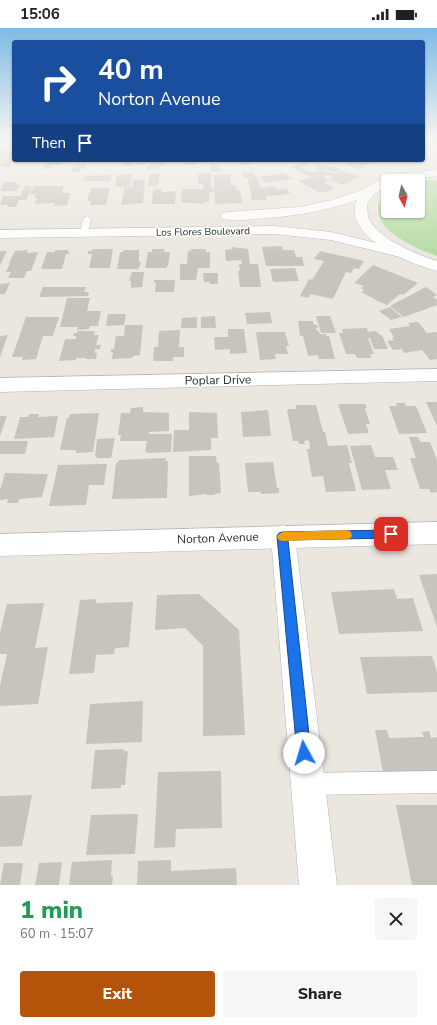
<!DOCTYPE html>
<meta charset="utf-8">
<style>
body{margin:0;font-family:"Nunito Sans",sans-serif;background:#f6f6f6;color:#202124;height:100vh;display:flex;flex-direction:column;font-size:15px;white-space:nowrap}
*{box-sizing:border-box;margin:0}
p{font-size:13px;color:#757577}
.icon{flex:none;width:22px;height:22px;fill:none;stroke:currentColor;stroke-width:2;stroke-linecap:round;stroke-linejoin:round}
.map{position:relative;height:857px;overflow:hidden}
.panel{display:flex;flex-direction:column;background:#fff;flex:1}
.panel>*{flex:none}
.guide{position:absolute;left:12px;top:12px;width:413px;height:122px;border-radius:4px;box-shadow:0 1px 3px #0004;background:#1a4fa0;color:#fff;overflow:hidden}
.needle{width:26px;rotate:172deg}
.fabs{position:absolute;left:381px;top:146px;display:grid;gap:8px}
.fabs a{display:grid;place-items:center;width:44px;height:44px;border-radius:4px;background:#fff;box-shadow:0 1px 3px #0004;font-size:20px}
.pin{position:absolute;display:grid;place-items:center;width:34px;height:34px;color:#fff;margin:-17px;border-radius:8px;box-shadow:0 2px 6px #0006}
.me{position:absolute;width:44px;margin:-22px;rotate:354deg;stroke-linejoin:round;filter:drop-shadow(0 0 3px #0008)}
.turn{display:flex;align-items:center;gap:14px;height:84px;padding:0 20px;font-size:18px}
.turn .icon{width:52px;height:52px;stroke-width:2.5}
.turn b{display:block;font-size:28px;line-height:34px}
.then{display:flex;align-items:center;height:38px;padding:0 20px;background:#0003;gap:8px;font-size:15px}
.round{display:grid;place-items:center;flex:none;width:42px;height:42px;border-radius:4px;background:#f6f6f6}
.overview{display:flex;align-items:center;justify-content:space-between;height:68px;padding:0 20px}
h1{font-size:24px;font-weight:800;line-height:30px;color:#1e9e55}
.primary-button{display:flex;gap:8px;margin-top:auto;padding:8px 20px}
.primary-button a{flex:1;height:46px;border-radius:4px;background:#b45309;color:#fff;font-size:16px;font-weight:800;line-height:46px;text-align:center}
.primary-button a+a{background:#f6f6f6;color:#202124}
.status{display:flex;justify-content:space-between;align-items:center;height:28px;padding:0 20px;background:#fff;direction:ltr}
.status svg{height:11px;fill:currentColor}
.map>svg:first-child{display:block}
</style>
<div class="status"><b>15:06</b><svg viewBox="0 0 49 12"><path d="M0 12V9h3v3zM5 12V6h3v6zM10 12V3h3v9zM15 12V0h3v12zM26 1h20v11H26zM47 4h2v5h-2z"/></svg></div>
<div class="map">
<svg width="437" height="857" viewBox="0 0 437 857">
<rect width="100%" height="100%" fill="#ebe6de"/>
<path fill="#b3dba1" d="M437,152V228C420,222 385,207 379,188C378,185 378,179 378,176L388,164V183H418V153Z"/>
<g fill="#c7c4bd">
<polygon points="0,122 14,122 14,131 9,139 0,138 2,132 0,132"/>
<polygon points="62,132 60,137 52,137 50,141 42,141 46,133"/>
<polygon points="81,132 103,132 102,134 81,134"/>
<polygon points="125,132 133,132 132,138 123,139"/>
<rect x="136" y="132" width="9" height="5"/>
<polygon points="150,132 164,132 164,138 158,138 158,141 147,141 147,138 150,137"/>
<rect x="183" y="132" width="13" height="5"/>
<polygon points="240,132 252,132 253,136 243,137"/>
<polygon points="303,132 311,133 306,136 309,137 307,138 305,137 301,140 312,145 320,142 335,146 342,143 359,148 344,157 329,152 333,149 327,147 323,149 329,152 324,154 334,160 327,163 328,163 320,165 299,153 312,149 292,140"/>
<polygon points="343,132 368,132 371,133 368,138 364,137 362,141 346,138 348,135 341,134"/>
<polygon points="212,135 219,136 220,143 211,144 210,136"/>
<polygon points="318,135 341,141 337,144 316,141 318,139 313,138"/>
<polygon points="74,136 87,136 85,141 80,141 79,144 71,144"/>
<polygon points="252,144 258,150 243,150 242,145"/>
<polygon points="211,145 211,160 213,160 214,164 209,164 209,174 203,174 203,176 181,174 182,161 203,161 203,156 198,156 198,146"/>
<polygon points="284,145 293,151 266,155 260,149"/>
<polygon points="132,146 130,158 115,159 117,147"/>
<polygon points="150,146 160,146 158,157 148,158"/>
<polygon points="230,146 231,157 236,157 237,162 240,162 242,175 215,176 214,147"/>
<polygon points="112,147 110,153 83,153 85,148"/>
<polygon points="256,150 259,152 260,158 264,160 274,158 278,162 286,160 291,165 281,167 266,168 266,172 252,172 248,151"/>
<polygon points="133,152 145,152 143,175 121,177 125,159 132,159"/>
<polygon points="4,154 18,154 16,157 21,157 16,163 0,163"/>
<polygon points="25,158 32,158 30,161 32,161 26,172 19,172 16,179 7,179 8,177 0,177 3,168 20,168"/>
<polygon points="34,158 64,158 62,165 70,165 67,177 54,178 55,175 34,176 37,170 34,170 36,166 30,167"/>
<polygon points="91,160 110,160 106,177 90,177 91,173 87,173"/>
<polygon points="162,161 161,164 176,163 175,176 152,176 153,162"/>
<polygon points="282,218 283,222 294,222 296,229 302,229 304,238 266,238 262,219"/>
<polygon points="232,219 248,221 250,236 258,236 261,259 240,259 238,243 240,243 239,236 242,236 241,232 226,233 225,222 232,221"/>
<polygon points="92,221 113,221 110,240 89,240 92,226 88,226 88,223 92,223"/>
<polygon points="152,221 165,221 164,224 170,224 168,238 167,238 166,240 145,240 148,224 152,224"/>
<polygon points="191,221 206,221 206,224 210,224 210,240 198,240 196,252 180,252 180,236 187,236 188,223 191,223"/>
<polygon points="28,222 27,225 38,224 31,243 27,243 24,250 8,250 11,244 6,244 10,235 9,235 15,223"/>
<polygon points="55,222 68,222 68,224 69,224 69,226 66,226 62,241 41,241 47,224 55,224"/>
<polygon points="123,222 139,222 139,234 141,234 138,241 117,241 120,224 123,224"/>
<polygon points="0,223 7,223 0,237"/>
<polygon points="320,223 364,233 359,241 354,240 351,245 346,244 333,271 311,266 308,270 300,268 309,251 312,252 324,233 314,231"/>
<polygon points="373,237 418,255 403,267 400,266 387,277 378,273 361,264 364,262 361,260 364,258 354,255"/>
<polygon points="295,240 299,253 273,254 270,241"/>
<polygon points="132,244 144,244 142,259 131,260 131,253 129,253"/>
<polygon points="203,245 218,245 218,256 210,256 210,254 204,254"/>
<polygon points="154,252 175,252 174,264 155,264 156,255 154,255"/>
<polygon points="10,255 5,266 0,266 0,256"/>
<polygon points="43,259 86,259 84,264 89,264 88,268 39,269"/>
<polygon points="426,259 437,267 433,269 437,272 437,277 404,289 390,278"/>
<polygon points="67,270 90,270 87,283 101,283 98,298 90,298 89,301 77,302 78,299 60,299"/>
<polygon points="390,279 402,289 391,292 379,283"/>
<polygon points="270,284 272,295 247,296 245,285"/>
<polygon points="108,286 126,286 124,297 106,298"/>
<polygon points="215,288 216,300 201,300 201,289"/>
<polygon points="316,288 330,288 336,305 321,305"/>
<polygon points="26,289 59,289 53,308 43,308 36,331 22,332 23,329 12,329"/>
<polygon points="197,289 197,300 181,300 182,290"/>
<polygon points="298,293 313,293 313,296 317,297 318,300 316,300 317,303 319,303 320,306 326,306 326,308 329,308 335,331 319,331 318,327 308,328 303,308 300,308"/>
<polygon points="418,294 427,305 437,304 437,331 430,332 422,322 404,325 402,321 393,322 387,313 394,312 392,309 394,309 389,301 410,298 408,295"/>
<polygon points="125,297 143,297 140,327 133,328 132,330 112,331 113,324 111,324 111,321 114,321 116,308 124,308"/>
<polygon points="367,300 368,304 376,303 380,307 382,307 388,321 374,321 370,310 368,310 374,326 370,326 371,330 357,330 355,326 346,326 339,305 343,305 342,301"/>
<polygon points="228,301 244,301 247,325 230,326 230,321 215,322 214,309 228,309"/>
<polygon points="180,302 179,319 184,319 184,329 173,329 173,333 153,333 154,319 158,319 159,303"/>
<polygon points="77,303 95,303 94,307 99,307 96,317 101,317 100,321 95,321 95,325 97,325 96,331 85,331 86,330 76,330 76,332 59,333 65,311 76,311 76,308 73,308 74,305 77,305"/>
<polygon points="256,304 285,304 289,318 286,318 288,326 275,326 276,331 260,332"/>
<polygon points="8,307 0,329 0,308"/>
<polygon points="426,374 437,374 437,398"/>
<polygon points="396,375 405,375 406,378 416,378 427,405 399,406 389,378 397,378"/>
<polygon points="338,376 365,376 367,380 365,380 370,396 366,396 369,405 348,406"/>
<polygon points="296,377 316,377 323,404 325,404 328,418 347,417 352,435 349,435 356,463 326,464 323,448 312,449 307,421 310,421 309,412 304,413 305,416 299,416 298,413 293,413 287,382 289,381 296,381"/>
<polygon points="143,379 143,384 169,385 169,403 149,404 149,406 172,406 171,424 147,425 147,423 145,424 147,413 120,413 121,407 118,407 121,385 130,385 131,380"/>
<polygon points="268,382 271,408 243,409 241,384"/>
<polygon points="189,384 217,385 218,410 211,410 211,422 173,424 174,402 189,402"/>
<polygon points="99,385 93,424 76,425 76,422 60,422 67,390 69,390 70,386"/>
<polygon points="29,386 39,386 38,389 58,388 54,409 14,411 20,389 28,389"/>
<polygon points="0,388 7,388 0,408"/>
<polygon points="409,409 418,409 420,414 430,414 437,432 437,464 431,465 429,461 420,461 410,430 416,430"/>
<polygon points="115,410 111,430 96,430 97,428 95,428 97,411"/>
<polygon points="0,413 28,413 25,426 0,426"/>
<polygon points="371,417 375,429 393,429 398,442 385,442 391,461 362,462 350,418"/>
<polygon points="189,428 216,428 217,435 219,435 221,465 215,466 215,467 206,467 206,466 189,468"/>
<polygon points="166,430 166,433 168,433 167,470 112,471 116,435 118,435 119,432"/>
<polygon points="273,434 277,460 279,460 279,465 261,466 261,464 248,464 245,435"/>
<polygon points="107,436 104,457 89,457 86,477 49,478 58,437"/>
<polygon points="5,445 48,446 42,469 19,471 18,475 7,475 8,471 0,472 0,462"/>
<polygon points="437,546 437,599 419,547"/>
<polygon points="394,561 397,571 413,570 423,603 339,606 331,564"/>
<polygon points="199,566 239,602 245,707 203,708 203,618 185,600 155,602 157,567"/>
<polygon points="96,571 96,575 133,574 129,619 115,620 114,626 96,627 94,645 69,646 80,572"/>
<polygon points="44,575 35,620 48,619 38,676 0,678 0,658 7,626 0,626 0,605 7,576"/>
<polygon points="432,628 437,644 437,664 367,666 360,629"/>
<polygon points="143,673 142,714 86,716 90,676"/>
<polygon points="375,702 387,702 389,710 424,709 422,704 429,703 431,710 437,709 437,742 434,742 435,745 412,746 411,743 383,744"/>
<polygon points="124,721 123,723 128,723 125,757 121,757 121,760 91,761 95,722"/>
<polygon points="221,743 222,800 176,801 175,819 154,820 158,744"/>
<polygon points="32,767 22,818 0,819 0,768"/>
<polygon points="396,777 437,777 437,857 412,857"/>
<polygon points="138,786 135,826 86,827 91,787"/>
<polygon points="112,832 111,848 113,848 112,857 69,857 72,834"/>
<polygon points="171,832 171,843 236,840 237,857 137,857 138,833"/>
<polygon points="62,834 59,857 35,857 39,835"/>
<polygon points="4,835 23,835 20,857 0,857"/>
</g>
<g fill="none" stroke-linecap="round" stroke-linejoin="round">
<g stroke="#b2b4bd" stroke-width="1">
<g id="service">
<polygon points="87,188 91,191 88,205 84,208 80,205 83,191"/>
<polygon points="437,743 437,765 307,767 299,764 296,756 299,748 307,745"/>
</g>
</g>
<g stroke="#b2b4bd" stroke-width="1">
<g id="minor">
<rect x="0" y="111" width="14" height="4"/>
<path d="M370,159L374,160L376,163L374,166C336,181 296,189 254,191C244,192 233,193 223,191L221,188L223,185L228,184L300,179L332,172Z"/>
<polygon points="275,198 331,204 409,223 411,226 409,229 404,230 331,212 275,206 0,210 0,202"/>
<polygon points="437,341 437,353 0,364 0,350"/>
<polygon points="283,497 292,500 295,508 337,857 299,857 271,508 274,500"/>
</g>
</g>
<g stroke="#b2b4bd" stroke-width="1">
<polygon id="tertiary" points="437,494 437,516 0,528 0,506"/>
</g>
<g stroke="#b2b4bd" stroke-width="1">
<g id="secondary">
<polygon points="423,111 433,111 437,114 437,123 433,122"/>
<path d="M437,142V148L401,153H388V158L374,166L367,176C368,181 367,187 369,191C378,211 418,227 437,233V243C411,236 367,218 356,192C354,187 355,181 355,176C358,171 361,165 365,161C382,145 415,144 437,142Z"/>
</g>
</g>
<use href="#service" fill="#fff" fill-rule="evenodd"/>
<use href="#minor" fill="#fff" fill-rule="evenodd"/>
<use href="#tertiary" fill="#fff" fill-rule="evenodd"/>
<use href="#secondary" fill="#fff" fill-rule="evenodd"/>
</g>
<linearGradient id="sky" x2="0" y2="1"><stop stop-color="#7dbae5"/><stop offset="0.48" stop-color="#f6f4f0"/><stop offset="1" stop-color="#f6f4f0" stop-opacity="0"/></linearGradient>
<rect width="437" height="231" fill="url(#sky)"/>
<polygon fill="#1a73e8" stroke="#114b97" points="391,502 394,503 396,506 394,509 391,510 288,512 311,725 309,730 304,732 299,730 297,725 277,508 279,505 282,504"/>
<polygon fill="#f59e0b" points="347,502 351,504 352,507 351,510 347,511 283,513 279,512 277,509 279,506 283,504"/>
<g text-anchor="middle" stroke-width="3" stroke-linejoin="round" paint-order="stroke">
<g font-size="10" fill="#2b2b2b" stroke="#fff">
<text transform="translate(203 203) rotate(-1)" y="4">Los Flores Boulevard</text>
</g>
<g font-size="12" fill="#2b2b2b" stroke="#fff">
<text transform="translate(218 352) rotate(-1)" y="4">Poplar Drive</text>
<text transform="translate(218 510) rotate(-2)" y="4">Norton Avenue</text>
</g>
</g>
</svg>
<div class="fabs">
<a><svg class="needle" viewBox="-14 -14 28 28"><path d="M0-13l5 13h-10z" fill="#e53935"/><path d="M0 13l5-13h-10z" fill="#757577"/></svg></a>
</div>
<div class="pin" style="left:391px;top:506px;background:#d93025"><svg class="icon" aria-label="arrive" viewBox="0 0 24 24"><path d="M6 21V4h12l-3 4 3 4H6"/></svg></div>
<svg class="me" style="left:304px;top:725px" viewBox="-20 -20 40 40"><circle r="19" fill="#fff"/><path d="M0-13L10 11 0 6-10 11z" fill="#1a73e8"/></svg>
<div class="guide">
<div class="turn"><svg class="icon" aria-label="right" viewBox="0 0 24 24"><path d="M7 20v-9h11M14 6l5 5-5 5"/></svg><div><b>40 m</b>Norton Avenue</div></div>
<div class="then">Then<svg class="icon" aria-label="arrive" viewBox="0 0 24 24"><path d="M6 21V4h12l-3 4 3 4H6"/></svg></div>
</div>
</div>
<section class="panel">
<div class="overview"><div><h1>1 min</h1><p>60 m · 15:07</p></div><a class="round"><svg class="icon" aria-label="close" viewBox="0 0 24 24"><path d="M6 6l12 12M18 6L6 18"/></svg></a></div>
<div class="primary-button"><a>Exit</a><a>Share</a></div>
</section>
